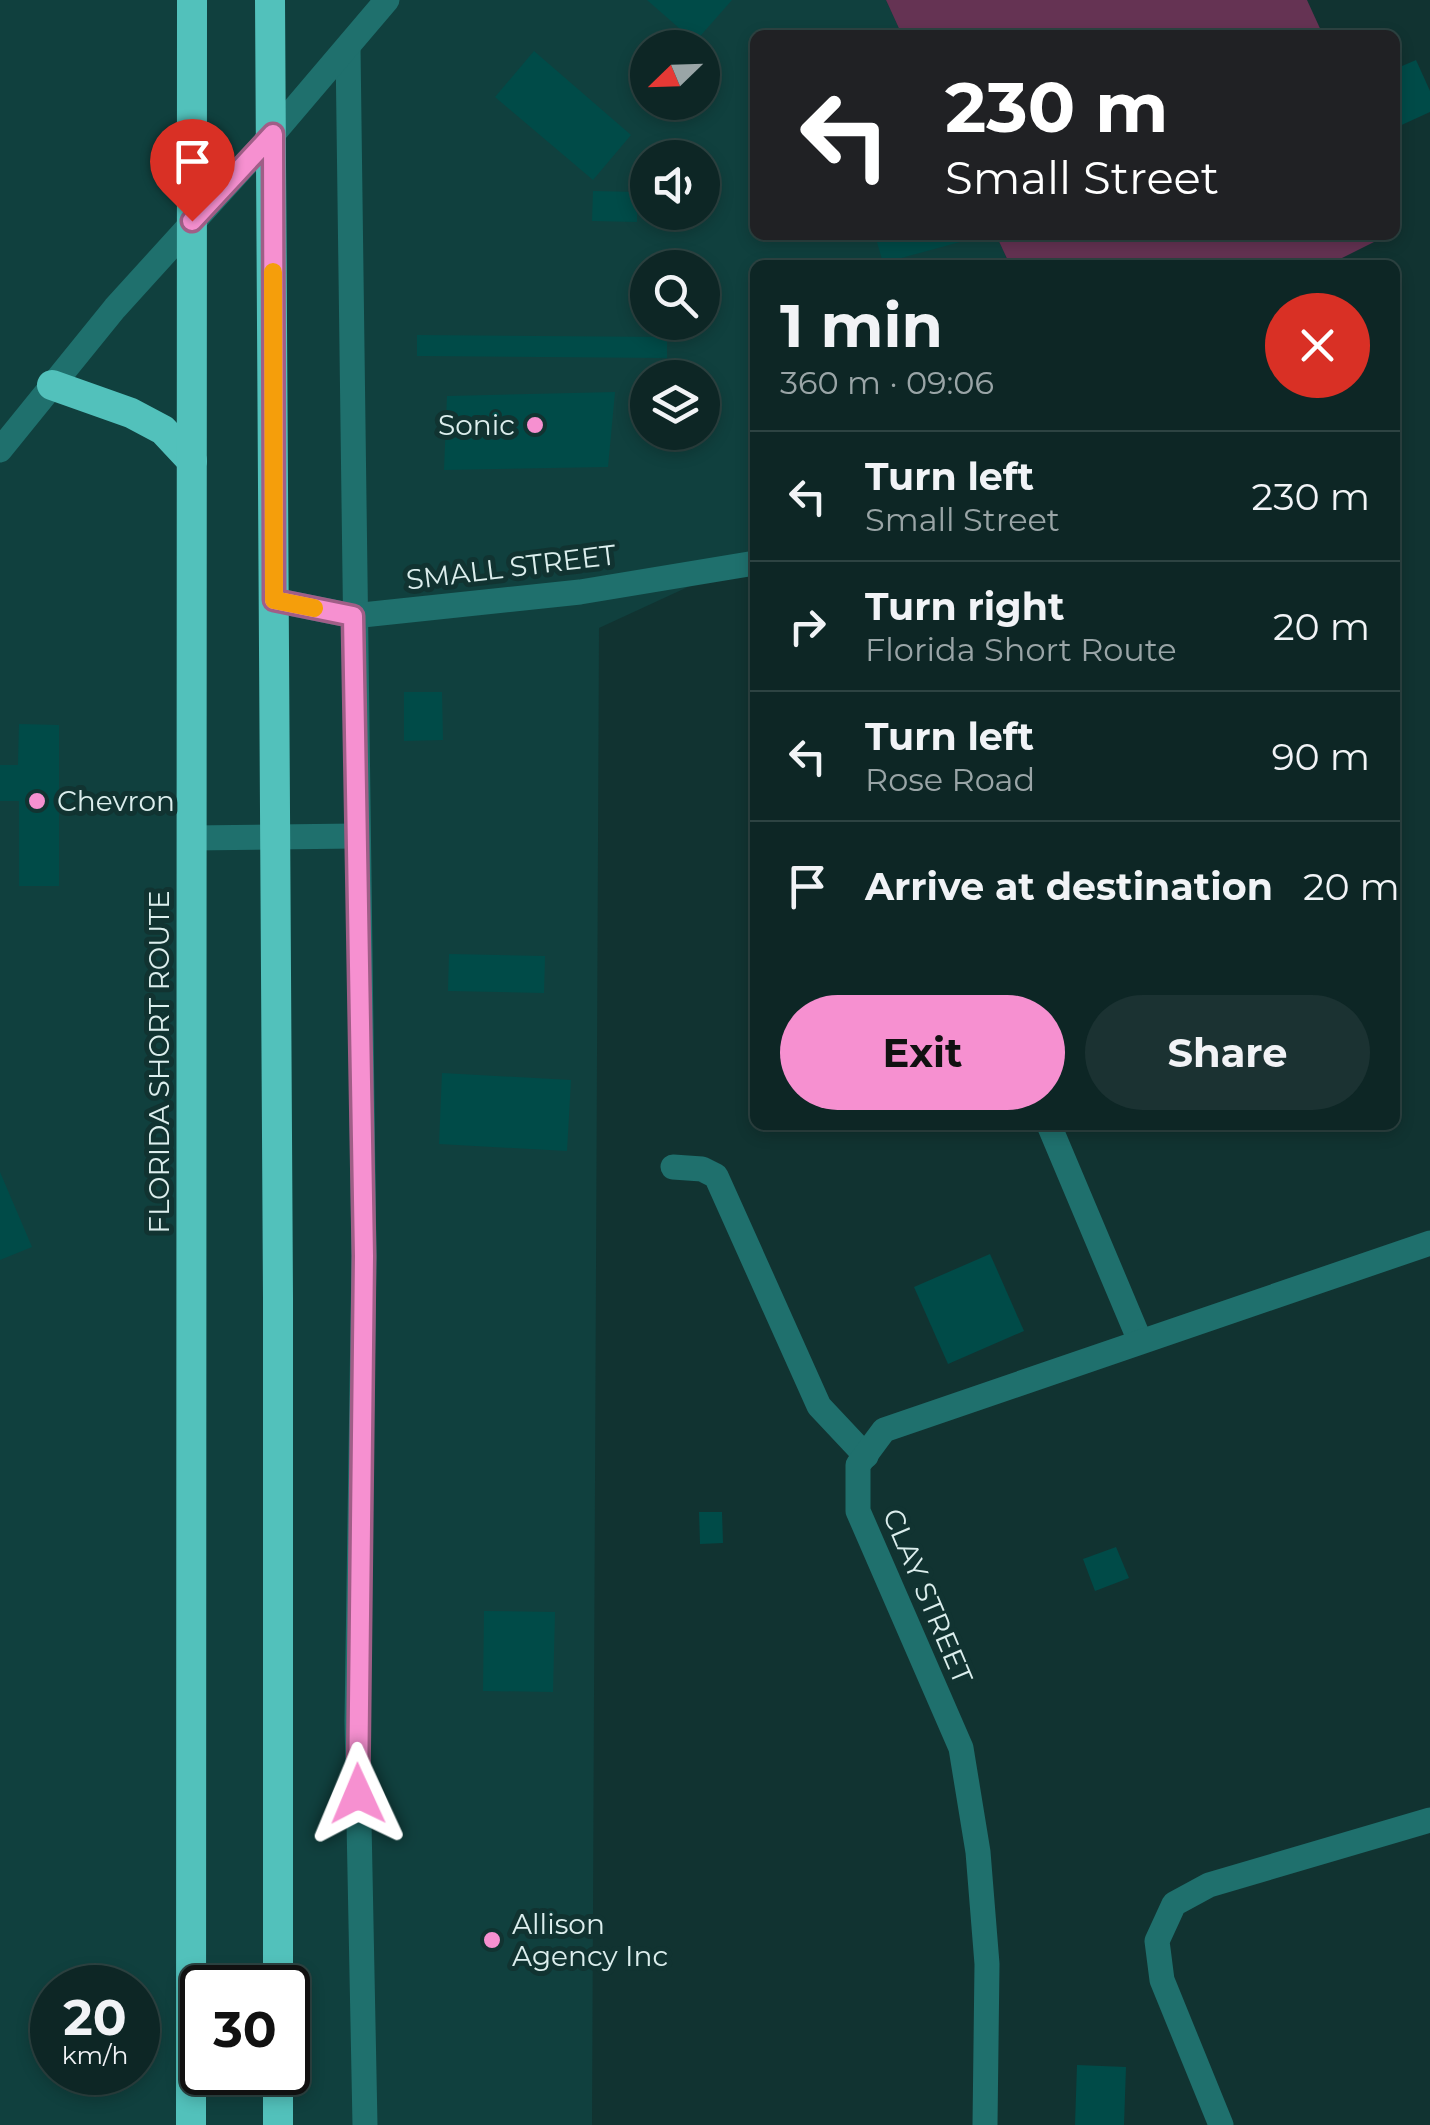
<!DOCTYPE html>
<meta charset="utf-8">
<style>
body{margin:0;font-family:Montserrat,sans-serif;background:#1b3232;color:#f1f3f6;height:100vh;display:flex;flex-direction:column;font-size:38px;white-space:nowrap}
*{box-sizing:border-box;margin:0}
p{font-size:32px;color:#9aa5a7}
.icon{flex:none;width:55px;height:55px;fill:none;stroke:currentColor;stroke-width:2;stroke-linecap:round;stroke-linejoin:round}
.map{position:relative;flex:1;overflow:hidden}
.details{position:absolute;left:750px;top:260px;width:650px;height:870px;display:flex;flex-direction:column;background:#0d2625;border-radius:15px;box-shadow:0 5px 15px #0003,0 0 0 2px #2d4342}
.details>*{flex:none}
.hud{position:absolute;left:750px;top:30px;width:650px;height:210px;border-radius:15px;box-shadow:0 5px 15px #0003,0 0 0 2px #2d4342;background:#202124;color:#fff;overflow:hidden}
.needle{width:65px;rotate:247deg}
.fabs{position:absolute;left:630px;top:30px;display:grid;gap:20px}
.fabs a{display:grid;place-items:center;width:90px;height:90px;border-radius:50%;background:#0d2625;box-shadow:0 5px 15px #0003,0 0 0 2px #2d4342;font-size:50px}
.speed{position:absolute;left:30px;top:1965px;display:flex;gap:20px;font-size:50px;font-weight:700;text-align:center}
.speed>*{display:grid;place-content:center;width:130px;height:130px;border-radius:50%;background:#0d2625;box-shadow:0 5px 15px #0003,0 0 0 2px #2d4342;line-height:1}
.speed small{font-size:25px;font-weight:400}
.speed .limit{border:5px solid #111;border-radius:15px;background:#fff;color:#111}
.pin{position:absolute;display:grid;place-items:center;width:85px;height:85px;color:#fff;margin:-102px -42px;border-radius:50% 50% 50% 0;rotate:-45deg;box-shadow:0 0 10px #0007}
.pin .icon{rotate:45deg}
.me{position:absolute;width:110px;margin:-55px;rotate:359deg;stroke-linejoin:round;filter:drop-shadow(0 0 8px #0008)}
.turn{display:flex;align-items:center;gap:35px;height:210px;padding:0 30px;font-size:45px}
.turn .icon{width:130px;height:130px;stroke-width:2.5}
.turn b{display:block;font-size:70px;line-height:85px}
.round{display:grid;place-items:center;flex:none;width:105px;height:105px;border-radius:52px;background:#1b3232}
.overview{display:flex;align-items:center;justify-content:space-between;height:170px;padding:0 30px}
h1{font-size:60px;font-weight:700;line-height:75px}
.cta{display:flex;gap:20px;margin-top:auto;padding:20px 30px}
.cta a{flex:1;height:115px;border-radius:60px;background:#f690d0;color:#111;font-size:40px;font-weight:700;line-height:115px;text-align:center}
.cta a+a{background:#1b3232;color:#f1f3f6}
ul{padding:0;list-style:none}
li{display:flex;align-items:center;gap:30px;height:130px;padding:0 30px;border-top:2px solid #2d4342}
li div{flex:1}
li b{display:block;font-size:38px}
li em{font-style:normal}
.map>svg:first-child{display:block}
</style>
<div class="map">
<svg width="1430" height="2125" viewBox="0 0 1430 2125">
<rect width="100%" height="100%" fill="#113331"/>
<path fill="#10403e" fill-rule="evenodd" d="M0,0H886L902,35H755V235H996L1010,265H755V556L599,628L592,2125H0ZM648,48H702V102H648ZM648,158H702V212H648ZM648,268H702V322H648ZM648,378H702V432H648ZM52,1988H138V2072H52ZM202,1988H288V2072H202Z"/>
<g fill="#653353">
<polygon points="886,0 1307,0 1323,35 902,35"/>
<polygon points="996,235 1388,235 1328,265 1010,265"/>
</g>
<g fill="#004b48">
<polygon points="647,0 732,0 695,42"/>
<polygon points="534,51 631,135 593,180 495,97"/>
<polygon points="1416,60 1430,91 1430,112 1395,128 1395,69"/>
<polygon points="593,191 637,192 637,222 592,221"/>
<polygon points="875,235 982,235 982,236 883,263"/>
<polygon points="417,335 667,337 667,358 417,356"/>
<polygon points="615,392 608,467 444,470 447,396"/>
<polygon points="404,692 442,692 443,740 404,741"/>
<polygon points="19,724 59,725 59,886 19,886 19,801 0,801 0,765 18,765"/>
<polygon points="449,954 545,956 544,993 448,991"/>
<polygon points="442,1073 571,1080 567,1151 439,1144"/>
<polygon points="0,1172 32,1247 0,1260"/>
<polygon points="990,1254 1024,1331 948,1364 914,1287"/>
<polygon points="699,1512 722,1512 723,1543 700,1544"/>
<polygon points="1116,1547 1129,1578 1095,1591 1083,1559"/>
<polygon points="484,1611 555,1612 553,1692 483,1691"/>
<polygon points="1077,2065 1126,2067 1124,2125 1075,2125"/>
</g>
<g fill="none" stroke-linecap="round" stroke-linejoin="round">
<g stroke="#1f706d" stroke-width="25">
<polyline points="348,47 364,1256 357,1721 365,2125"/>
<polyline points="0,450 115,308 273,134 387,0"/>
<polyline points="274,600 353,616 580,592 755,563"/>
<polyline points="191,838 356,836"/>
<polyline points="1049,1125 1140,1341"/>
<polyline points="673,1167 702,1169 716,1176 819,1406 866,1456"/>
<polyline points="985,2125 987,1964 978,1852 961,1748 858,1511 858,1465 884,1430 1430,1243"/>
<polyline points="1221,2125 1162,1980 1157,1941 1174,1904 1209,1885 1430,1820"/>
</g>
<g stroke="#52c1bb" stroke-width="30">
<polyline points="270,0 278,1298 278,1988"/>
<polyline points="52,385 131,413 163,430 192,461"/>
<polyline points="191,2125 192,0"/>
<polyline points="278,2125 278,2072"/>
</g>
</g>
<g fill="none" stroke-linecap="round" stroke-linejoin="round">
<g stroke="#a05e87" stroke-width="25">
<polyline id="route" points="192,221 273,134 274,600 353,616 364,1256 358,1794"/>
</g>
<use href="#route" stroke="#f690d0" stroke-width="18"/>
<polyline stroke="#f59e0b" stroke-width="18" points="273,272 274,600 314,608"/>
</g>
<g fill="#f690d0" stroke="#113331" stroke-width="4">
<circle cx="535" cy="425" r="10"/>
<circle cx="37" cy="801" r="10"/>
<circle cx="492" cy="1940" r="10"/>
</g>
<g text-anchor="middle" stroke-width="10" stroke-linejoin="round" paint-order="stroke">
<g font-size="28" fill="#dceeed" stroke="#113331" text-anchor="start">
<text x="515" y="435" text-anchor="end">Sonic</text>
<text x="57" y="811">Chevron</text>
<text x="512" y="1934">Allison<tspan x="512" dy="32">Agency Inc</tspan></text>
</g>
<g font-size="28" fill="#dceeed" stroke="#113331">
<text transform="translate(511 567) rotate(-7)" y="10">SMALL STREET</text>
<text transform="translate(159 1062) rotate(-90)" y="10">FLORIDA SHORT ROUTE</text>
<text transform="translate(928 1596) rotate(67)" y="10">CLAY STREET</text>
</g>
</g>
</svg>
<div class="fabs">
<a><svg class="needle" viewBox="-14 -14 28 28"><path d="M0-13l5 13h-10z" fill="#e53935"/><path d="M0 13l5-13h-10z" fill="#9aa5a7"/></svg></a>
<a><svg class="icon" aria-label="sound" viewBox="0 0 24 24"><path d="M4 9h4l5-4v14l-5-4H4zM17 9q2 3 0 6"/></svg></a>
<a><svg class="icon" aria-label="search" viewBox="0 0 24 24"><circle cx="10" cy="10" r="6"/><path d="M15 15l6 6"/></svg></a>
<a><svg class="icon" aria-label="layers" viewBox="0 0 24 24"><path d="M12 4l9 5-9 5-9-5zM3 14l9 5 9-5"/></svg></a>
</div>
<div class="speed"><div>20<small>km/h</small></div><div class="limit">30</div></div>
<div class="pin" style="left:192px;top:221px;background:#d93025"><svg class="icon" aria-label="arrive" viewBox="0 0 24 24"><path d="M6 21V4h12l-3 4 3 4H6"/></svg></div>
<svg class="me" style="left:358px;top:1794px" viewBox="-20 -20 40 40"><path d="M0-17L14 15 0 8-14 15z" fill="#f690d0" stroke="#fff" stroke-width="4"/></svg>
<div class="hud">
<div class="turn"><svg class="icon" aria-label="left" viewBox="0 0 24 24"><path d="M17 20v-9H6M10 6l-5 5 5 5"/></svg><div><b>230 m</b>Small Street</div></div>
</div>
<section class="details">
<div class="overview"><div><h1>1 min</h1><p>360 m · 09:06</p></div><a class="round" style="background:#d93025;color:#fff"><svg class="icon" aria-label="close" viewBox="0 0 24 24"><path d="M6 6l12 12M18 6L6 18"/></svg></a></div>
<ul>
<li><svg class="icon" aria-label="left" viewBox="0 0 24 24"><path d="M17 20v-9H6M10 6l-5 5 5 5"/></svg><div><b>Turn left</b><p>Small Street</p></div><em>230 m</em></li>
<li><svg class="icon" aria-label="right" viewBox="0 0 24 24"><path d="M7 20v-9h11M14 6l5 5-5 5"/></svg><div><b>Turn right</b><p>Florida Short Route</p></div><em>20 m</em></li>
<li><svg class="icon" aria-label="left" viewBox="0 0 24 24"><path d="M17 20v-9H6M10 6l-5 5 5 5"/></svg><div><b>Turn left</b><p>Rose Road</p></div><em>90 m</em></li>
<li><svg class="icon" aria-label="arrive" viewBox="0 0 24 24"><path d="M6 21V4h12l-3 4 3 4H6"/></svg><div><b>Arrive at destination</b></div><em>20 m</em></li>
</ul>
<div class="cta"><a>Exit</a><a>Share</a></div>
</section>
</div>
